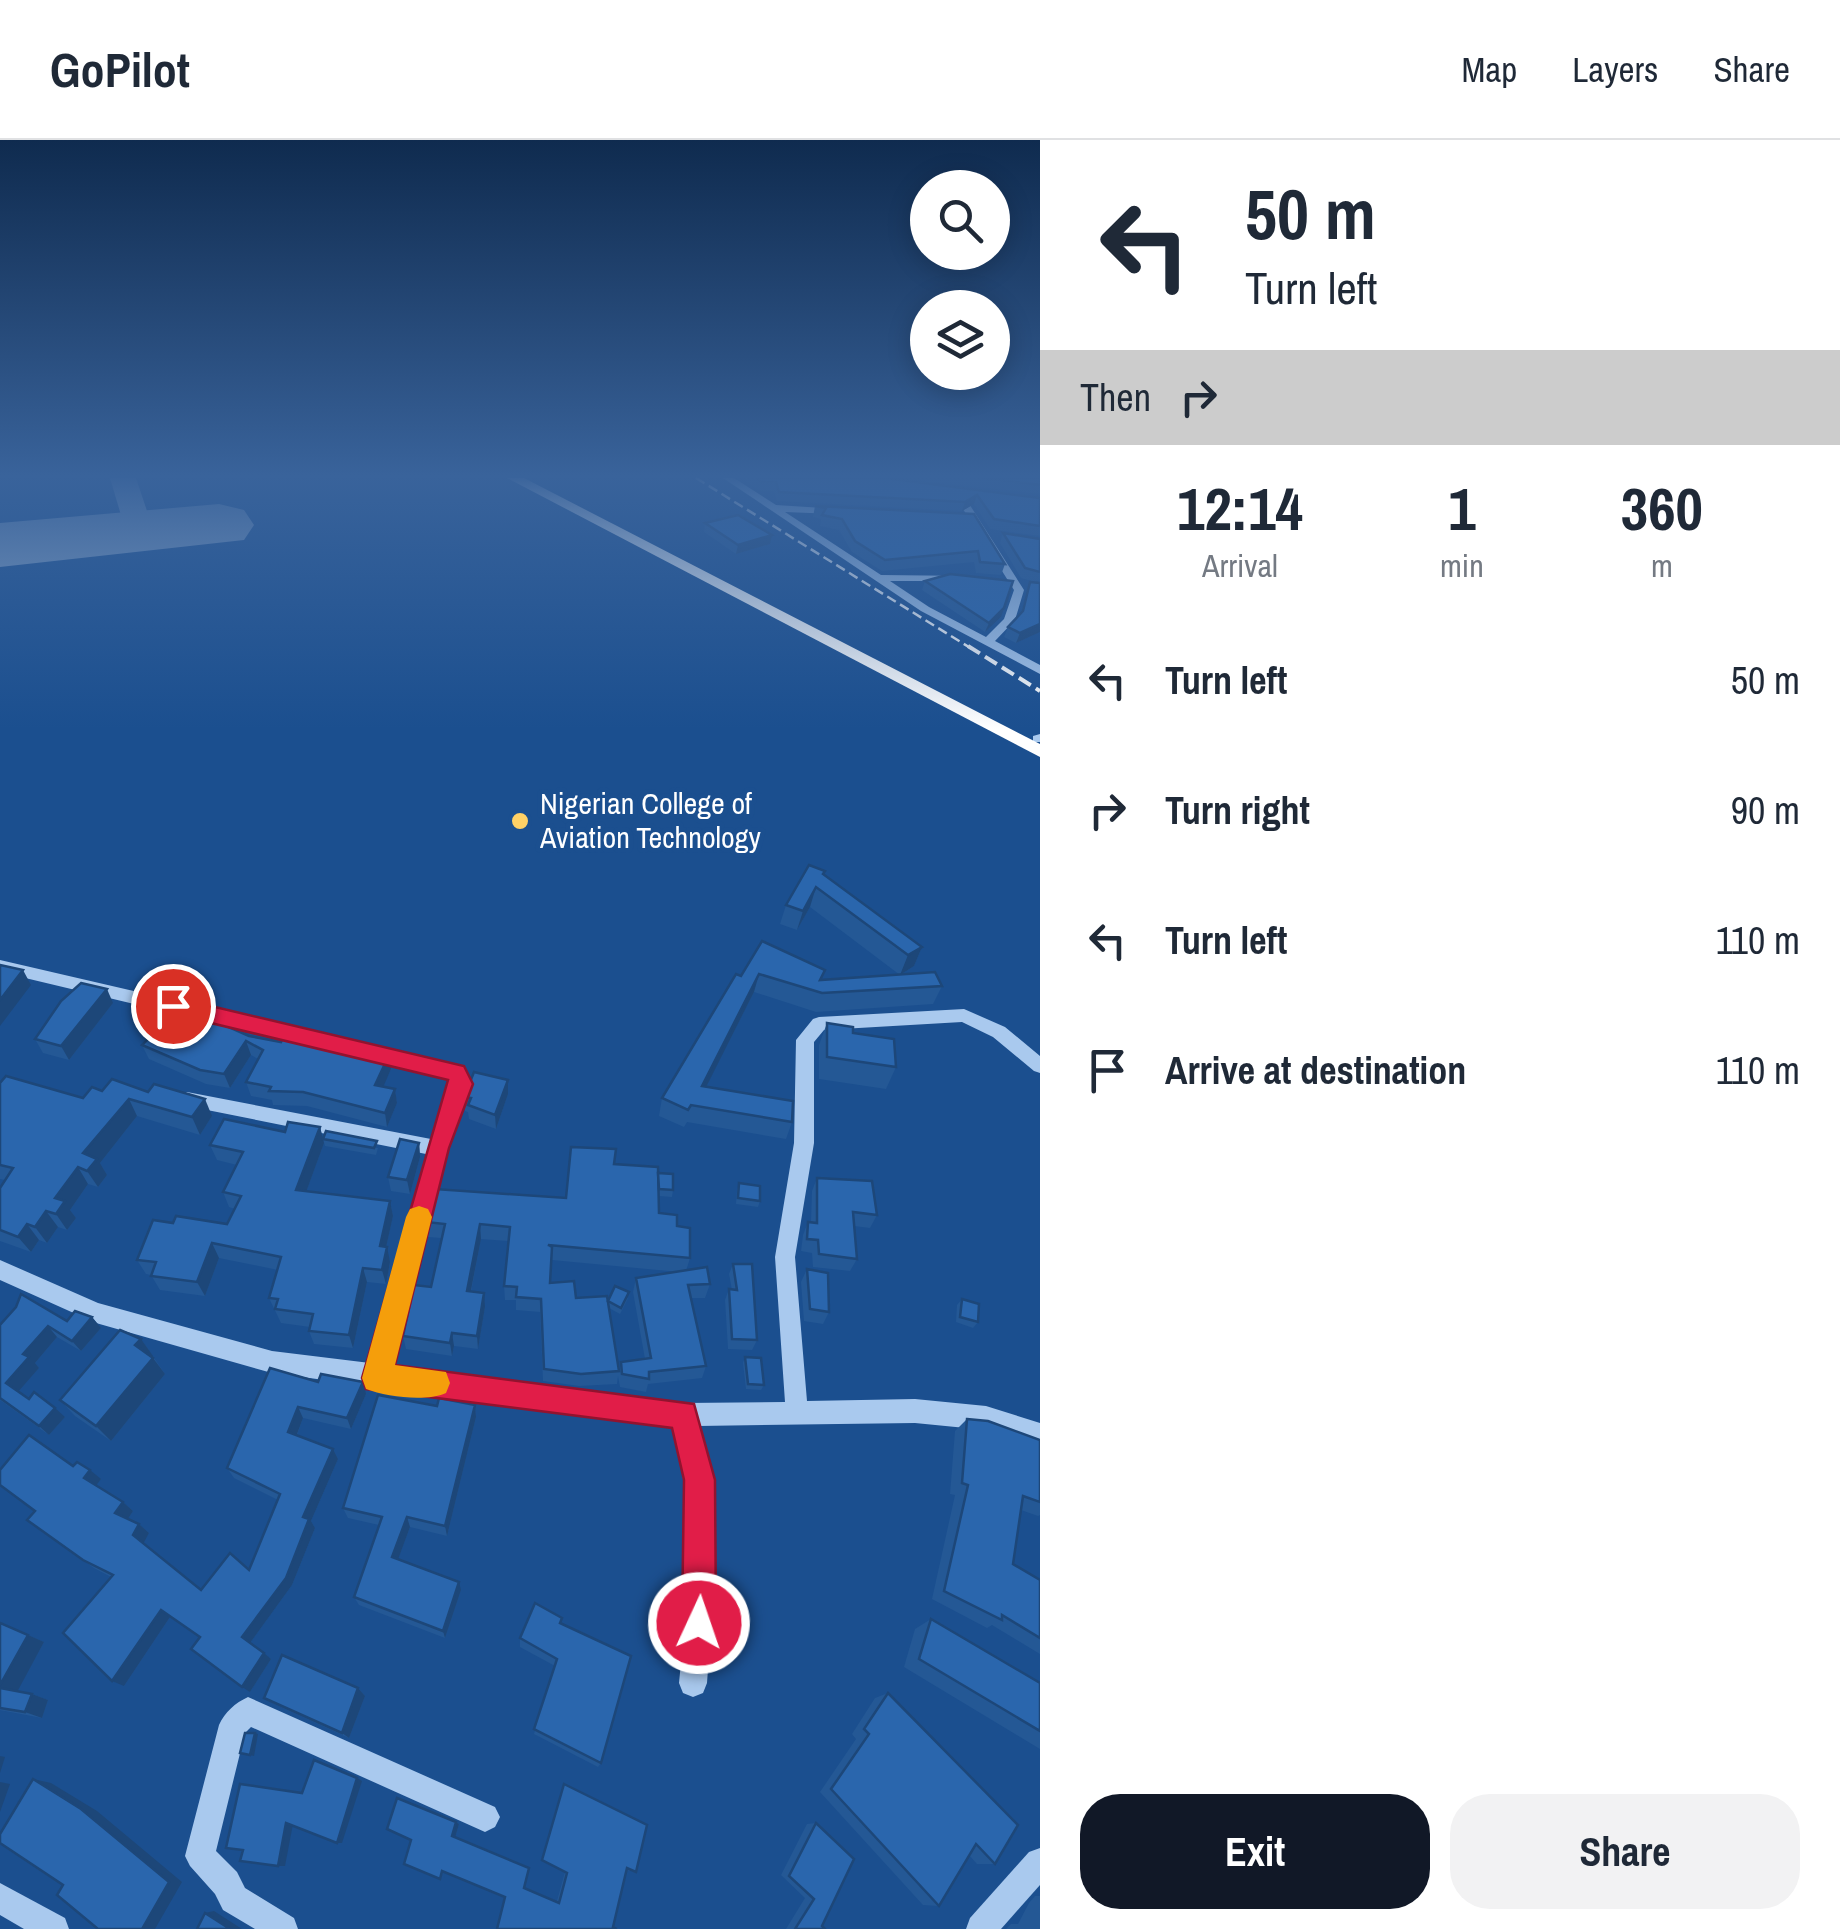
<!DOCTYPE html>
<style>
body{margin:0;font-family:"Archivo Narrow",sans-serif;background:#f2f2f3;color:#1f2937;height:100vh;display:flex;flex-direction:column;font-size:38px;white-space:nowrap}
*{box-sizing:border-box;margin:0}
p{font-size:32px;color:#747a83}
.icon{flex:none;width:55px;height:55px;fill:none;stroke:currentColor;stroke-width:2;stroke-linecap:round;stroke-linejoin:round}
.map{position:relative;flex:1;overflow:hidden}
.drawer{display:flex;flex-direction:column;background:#fff;width:800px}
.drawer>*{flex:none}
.guide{background:#fff;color:#1f2937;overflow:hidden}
.controls{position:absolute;left:910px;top:30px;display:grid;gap:20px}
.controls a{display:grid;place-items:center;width:100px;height:100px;border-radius:50%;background:#fff;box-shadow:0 5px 25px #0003;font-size:50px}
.pin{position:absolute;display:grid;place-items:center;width:85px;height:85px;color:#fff;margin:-42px;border:5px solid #fff;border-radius:50%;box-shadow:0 2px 10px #0007}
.me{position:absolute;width:110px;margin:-55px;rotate:3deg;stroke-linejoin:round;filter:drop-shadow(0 0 8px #0008)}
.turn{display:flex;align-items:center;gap:35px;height:210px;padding:0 40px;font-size:45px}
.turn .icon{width:130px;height:130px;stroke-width:2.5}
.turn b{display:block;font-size:70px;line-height:85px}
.then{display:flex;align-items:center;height:95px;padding:0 40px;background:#0003;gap:20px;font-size:38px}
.eta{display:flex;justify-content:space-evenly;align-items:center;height:170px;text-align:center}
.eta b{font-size:60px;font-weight:800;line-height:70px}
.button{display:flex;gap:20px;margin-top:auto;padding:20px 40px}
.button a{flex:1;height:115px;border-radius:40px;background:#111827;color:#fff;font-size:40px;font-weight:800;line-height:115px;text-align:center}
.button a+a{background:#f2f2f3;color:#1f2937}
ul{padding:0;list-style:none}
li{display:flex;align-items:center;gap:30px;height:130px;padding:0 40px}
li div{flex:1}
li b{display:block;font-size:38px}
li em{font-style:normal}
header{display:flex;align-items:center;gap:60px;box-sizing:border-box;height:140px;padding:0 50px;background:#fff;border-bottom:2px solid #e0e1e3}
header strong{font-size:48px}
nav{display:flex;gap:55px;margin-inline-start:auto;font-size:35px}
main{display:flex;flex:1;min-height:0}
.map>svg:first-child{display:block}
</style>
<header>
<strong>GoPilot</strong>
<nav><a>Map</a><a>Layers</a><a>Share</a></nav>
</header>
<main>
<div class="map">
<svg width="1040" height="1789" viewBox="0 0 1040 1789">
<rect width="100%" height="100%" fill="#1b4f8f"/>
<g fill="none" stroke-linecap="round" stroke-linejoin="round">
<polygon fill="#8da7c7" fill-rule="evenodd" points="110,338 136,338 154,392 150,398 130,398 126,392"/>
<polygon fill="#8da7c7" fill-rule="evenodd" points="219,364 244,370 254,385 244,400 0,427 0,383"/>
<g fill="#a9c9ee" fill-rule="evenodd">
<polygon points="723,338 734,338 776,365 839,369 839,373 836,374 785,372 881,435 971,436 971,440 967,441 890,441 929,467 986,497 1004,479 1014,450 951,350 959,348 1024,450 1015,480 995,501 1040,525 1040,534 921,471"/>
<polygon points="1040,594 1040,602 1033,602 1033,596"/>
<polygon points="0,820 306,891 312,893 315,898 312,903 306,905 0,832"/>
<path d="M964,869L1005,887L1040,916V933L1034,931L993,897L962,882L824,890L814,902V1003L795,1117L807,1261L915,1259L986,1266L1040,1283V1307L986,1290L915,1283L698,1286C717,1372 714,1456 707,1543L703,1553L693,1557L683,1553L679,1543C688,1456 692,1371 675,1285L382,1247L377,1249L369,1246L272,1233L96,1183L0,1140V1120L98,1163L272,1211L370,1223L426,1014L187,966L180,964L178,959L180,954L187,952L431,999L452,944L449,939L360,917L357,912L360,907L366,905L462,928L470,944L447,1008L391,1226L684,1263L785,1262L775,1117L794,1003L796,900L813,879L819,877Z"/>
<path d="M248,1557L495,1667L500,1677L495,1687L485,1692L251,1587L245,1593L216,1711L237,1732L245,1748L294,1778L298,1789H255L223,1770L215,1754L190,1726L185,1716L219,1585C225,1572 235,1563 248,1557Z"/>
<polygon points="1040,1708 1040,1745 1001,1789 966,1789 970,1778 1029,1712"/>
<polygon points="0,1743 65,1778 69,1789 24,1789 0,1775"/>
</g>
<polygon fill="#fff" fill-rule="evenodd" points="507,338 524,338 1040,604 1040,617"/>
<polyline stroke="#fff" stroke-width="2.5" stroke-dasharray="10 5" stroke-linecap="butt" points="696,338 972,509"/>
<polyline stroke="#fff" stroke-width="4" stroke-dasharray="14 6" stroke-linecap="butt" points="968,506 1040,551"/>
</g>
<g fill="#245895" fill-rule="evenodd">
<polygon points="745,338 885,338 1040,358 1040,396 990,389 974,364 962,371 777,361 774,351 761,351 746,342"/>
<polygon points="897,338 1040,338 1040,354"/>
<polygon points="815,366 974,374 1005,424 1001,435 976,433 974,422 882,431 852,412 839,390 820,386 821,379 813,377"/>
<polygon points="705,383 770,404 736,414 704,392"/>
<polygon points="1003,393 1040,399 1040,492 1016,503 1004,497 1008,487 1021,473 1030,442 1039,443 1021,438 1000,403"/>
<polygon points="925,441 1001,477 985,492 922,450"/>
<polygon points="825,731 824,735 922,807 914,826 900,835 942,846 933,864 816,872 754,852 706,946 792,982 786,999 687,982 684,987 659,976 662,958 762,801 822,840 900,835 810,767 797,790 780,784 786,765"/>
<polygon points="113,863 69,920 43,913 35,899"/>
<polygon points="827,883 853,893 896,927 886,949 819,939 819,905"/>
<polygon points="249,896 281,902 389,915 391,929 383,946 395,949 397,963 387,987 307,966 273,965 272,960 251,956 246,942 258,919 251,915 230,948 206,944 149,919 142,905"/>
<polygon points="508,940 508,954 496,989 469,979 468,972 465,971 464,957"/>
<polygon points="0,943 83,958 102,951 212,976 200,995 137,976 100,1023 107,1035 98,1047 88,1044 70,1070 76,1078 67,1090 58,1087 47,1103 39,1100 31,1112 0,1101 0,1048 5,1040 0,1039"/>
<polygon points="320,987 324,1003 306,1052 390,1061 393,1076 386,1107 390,1122 386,1144 367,1142 353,1208 314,1204 309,1191 310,1187 281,1183 269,1158 278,1130 219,1118 205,1156 160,1150 151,1135 146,1134 137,1120 173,1083 227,1084 235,1069 229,1067 223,1052 237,1025 217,1020 210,1005"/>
<polygon points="323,999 378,1008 376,1015 325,1006"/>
<polygon points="419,1003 420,1017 410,1054 391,1051 388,1037"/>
<path d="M614,1024L658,1033L673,1050L672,1057L659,1056V1073L677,1086L690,1118L686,1131L710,1144L705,1158H691L706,1226L702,1238L648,1244L646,1252L620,1247L618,1236L617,1244L579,1246L543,1241L540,1172L516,1170V1160H505L504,1146L508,1101L481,1099L471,1152L485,1167L478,1209L454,1206L452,1216L406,1209L403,1196L431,1147L441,1098L428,1097L426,1082L566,1058ZM552,1120L679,1132L636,1138L633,1152L645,1219L621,1222L619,1230L609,1168L620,1174L628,1158L608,1161L576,1158L550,1143Z"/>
<polygon points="817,1038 877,1075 870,1088 854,1086 857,1119 850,1131 813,1127 812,1113 801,1111 803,1095 808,1082 811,1082 812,1051"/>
<polygon points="739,1043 760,1061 758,1067 736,1064 737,1050"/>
<polygon points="733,1124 757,1200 752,1210 728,1209 725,1160 729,1149 732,1150 729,1134"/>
<polygon points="807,1129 829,1172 823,1184 804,1181 801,1142"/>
<polygon points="962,1159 978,1182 973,1188 956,1182 957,1165"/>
<polygon points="16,1167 67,1181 92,1177 101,1188 81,1211 57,1197 35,1223 39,1228 18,1251 29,1259 65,1277 49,1295 0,1260 0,1185"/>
<polygon points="141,1199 165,1234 111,1301 75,1276 60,1260"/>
<polygon points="745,1217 764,1245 761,1250 746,1249 743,1223"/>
<polygon points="270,1228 366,1254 351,1289 303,1278 297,1295 333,1309 338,1319 311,1381 315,1388 292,1445 250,1503 271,1519 250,1552 199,1497 170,1477 124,1546 111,1437 94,1428 27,1380 73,1326 101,1339 96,1345 123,1362 133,1371 128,1379 139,1384 149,1393 143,1403 201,1450 249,1430 278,1360 234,1338 227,1328"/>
<polygon points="475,1265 476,1277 447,1396 410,1387 398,1419 461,1450 445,1498 359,1465 354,1457 379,1385 348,1378 343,1368 437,1266"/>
<polygon points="967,1279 1040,1300 1040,1375 1038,1376 1021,1370 1013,1424 1040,1440 1040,1514 992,1485 987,1488 932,1459 955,1355 950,1354 955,1291"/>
<polygon points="931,1479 1040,1543 1040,1609 904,1527 915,1489"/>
<polygon points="0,1483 44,1502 17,1551 32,1554 48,1560 42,1578 0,1570"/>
<polygon points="561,1484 601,1623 598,1627 534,1594 555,1526 520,1507 520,1498"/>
<polygon points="358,1548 365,1556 349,1598 274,1564 264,1558"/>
<polygon points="888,1553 995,1724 977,1724 969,1715 939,1766 923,1765 820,1652 856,1599 852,1594 875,1558"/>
<polygon points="564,1644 636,1732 626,1730 613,1786 619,1789 497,1789 505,1757 445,1733 444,1738 456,1682 459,1684 455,1698 524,1747 557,1761 565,1732 541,1720"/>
<polygon points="816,1683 822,1786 825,1789 786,1789 805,1758 781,1735 807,1684"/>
<polygon points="1035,1756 1040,1756 1040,1789 1006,1789 1011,1784 1018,1784 1029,1763"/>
</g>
<g fill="#1d4779">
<polygon points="977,355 974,364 962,371 965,362"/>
<polygon points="772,395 770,404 736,414 738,405"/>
<polygon points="1004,468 1001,477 985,492 989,483"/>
<polygon points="1040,484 1040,492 1016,503 1020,493"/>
<polygon points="816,747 810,767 797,790 803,771"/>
<polygon points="922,807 914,826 900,835 908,815"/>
<polygon points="23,830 31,845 0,886 0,860"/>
<polygon points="759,834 754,852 698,963 702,946"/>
<polygon points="107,849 113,863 69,920 61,906"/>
<polygon points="246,901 251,915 230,948 224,934"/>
<polygon points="389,915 391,929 378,959 375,945"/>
<polygon points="508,940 508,954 496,989 495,975"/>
<polygon points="395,949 397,963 387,987 385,973"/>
<polygon points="129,959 137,976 100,1023 107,1035 98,1047 87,1031 83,1013"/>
<polygon points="205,959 212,976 200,995 192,977"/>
<polygon points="320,987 324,1003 301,1066 296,1050"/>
<polygon points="419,1003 420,1017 410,1054 407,1040"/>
<polygon points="78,1027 88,1044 70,1070 76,1078 67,1090 56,1074 55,1058"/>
<polygon points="390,1061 393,1076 383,1121 380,1106"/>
<polygon points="46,1071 58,1087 47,1103 35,1087"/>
<polygon points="27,1084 39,1100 31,1112 18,1097"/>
<polygon points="480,1084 481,1099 468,1165 467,1151"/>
<polygon points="212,1103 219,1118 205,1156 197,1142"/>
<polygon points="387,1107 390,1122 386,1144 382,1130"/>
<polygon points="363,1128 367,1142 353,1208 349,1195"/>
<polygon points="484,1153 485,1167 478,1209 477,1196"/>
<polygon points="92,1177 101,1188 81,1211 72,1201"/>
<polygon points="48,1186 57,1197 35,1223 39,1228 17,1253 6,1243 23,1214"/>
<polygon points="452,1193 454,1206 452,1216 450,1203"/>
<polygon points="141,1199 153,1216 148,1222 135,1205"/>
<polygon points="153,1218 165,1234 111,1301 96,1286"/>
<polygon points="363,1242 366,1254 351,1289 347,1278"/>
<polygon points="475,1265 476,1277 447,1396 445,1386"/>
<polygon points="298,1267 303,1278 294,1302 288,1292"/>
<polygon points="55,1268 65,1277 49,1295 39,1286"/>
<polygon points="333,1309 338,1319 311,1381 315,1388 292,1445 250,1503 242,1497 303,1377"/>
<polygon points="90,1330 101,1339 95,1347 84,1338"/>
<polygon points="123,1362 133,1371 126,1382 115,1373"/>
<polygon points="407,1377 410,1387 396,1425 392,1417"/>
<polygon points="139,1384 149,1393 143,1404 133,1395"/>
<polygon points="459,1442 461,1450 445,1498 443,1491"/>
<polygon points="161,1470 170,1477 124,1546 112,1541"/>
<polygon points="28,1495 44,1502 16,1554 0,1548 0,1545"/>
<polygon points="264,1513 271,1519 250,1552 242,1547"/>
<polygon points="358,1548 365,1556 349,1598 342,1593"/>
<polygon points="32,1554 48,1560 42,1578 25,1572"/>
<polygon points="255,1593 258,1594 254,1616 250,1615"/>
<polygon points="0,1616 5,1617 0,1633"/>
<polygon points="357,1638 362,1641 342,1703 337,1703"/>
<polygon points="33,1639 51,1643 97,1671 182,1742 155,1789 142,1789"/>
<polygon points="0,1642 10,1644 0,1672"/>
<polygon points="456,1682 459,1684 455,1698 452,1696"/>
<polygon points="286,1683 293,1684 285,1726 278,1726"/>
<polygon points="214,1771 242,1789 230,1789 205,1773"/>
</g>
<g fill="#2a66ad" stroke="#1d4779" stroke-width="2.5">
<polygon points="757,338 885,338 1040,358 1040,386 994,379 977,355 965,362 779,352 776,342 762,342"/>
<polygon points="982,338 1040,338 1040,345"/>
<polygon points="815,366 974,374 1005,424 980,422 978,411 885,420 855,401 842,379 822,375 826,368"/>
<polygon points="738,375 772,395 738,405 705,383"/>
<polygon points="1003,393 1040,399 1040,432 1025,428"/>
<polygon points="950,434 1013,441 1004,468 989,483 925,441"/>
<polygon points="1030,442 1040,443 1040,484 1020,493 1008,487 1023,471"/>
<polygon points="809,725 825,731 823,734 922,807 908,815 816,747 803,771 786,765"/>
<polygon points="762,801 825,830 820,840 935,832 942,846 822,853 759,834 702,946 793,961 792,982 691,965 688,970 662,958 736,834 741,836"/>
<polygon points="0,825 23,830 0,860"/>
<polygon points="81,843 107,849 61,906 35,899 61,861"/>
<polygon points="181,866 249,896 281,902 287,891 389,915 375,945 395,949 385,973 303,952 269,951 271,947 246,942 263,910 246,901 224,934 200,930 142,905"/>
<polygon points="827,883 853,887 853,893 894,899 896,927 827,917"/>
<polygon points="474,932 508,940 495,975 468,965 471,958 464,957"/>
<polygon points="6,936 83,958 92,947 102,951 112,939 148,952 154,944 205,959 192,977 129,959 83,1013 97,1019 87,1031 78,1027 55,1058 65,1061 56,1074 46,1071 35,1087 27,1084 18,1097 0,1090 0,1048 13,1028 0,1025 0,943"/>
<polygon points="224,979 285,992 288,982 320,987 296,1050 390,1061 380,1106 387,1107 382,1130 363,1128 349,1195 309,1191 313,1174 275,1169 278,1159 269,1158 281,1117 212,1103 197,1142 151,1136 156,1122 137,1120 153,1080 173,1083 176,1076 227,1084 241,1056 223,1052 243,1012 210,1005"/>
<polygon points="326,991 377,1001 374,1008 323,999"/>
<polygon points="400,999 419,1003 407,1040 388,1037"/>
<polygon points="571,1007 616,1009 614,1024 658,1027 659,1073 677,1075 677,1086 690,1088 690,1118 548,1105 552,1107 550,1143 574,1141 576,1158 607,1156 619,1231 581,1234 544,1229 541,1159 516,1157 517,1147 504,1146 510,1087 480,1084 467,1151 484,1153 477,1196 452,1193 450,1203 403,1196 414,1145 431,1147 445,1084 426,1082 435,1049 566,1058"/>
<polygon points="658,1033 673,1034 673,1050 659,1049"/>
<polygon points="817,1038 872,1041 877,1075 853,1072 857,1119 819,1114 818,1100 807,1099 808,1082 817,1083"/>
<polygon points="739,1043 760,1046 760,1061 738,1058"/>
<polygon points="733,1124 752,1124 757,1200 732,1199 729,1149 737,1150"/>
<polygon points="707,1127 710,1144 688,1145 706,1226 649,1232 649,1239 622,1234 621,1222 651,1218 636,1138"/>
<polygon points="807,1129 828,1133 829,1172 810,1169"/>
<polygon points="615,1146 629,1152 621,1168 608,1161"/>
<polygon points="21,1154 67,1181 75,1171 92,1177 72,1201 48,1186 23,1214 29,1217 6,1243 29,1259 34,1252 55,1268 39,1286 0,1258 0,1185 16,1167"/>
<polygon points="962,1159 979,1164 978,1182 960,1177"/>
<polygon points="120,1190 141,1199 135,1205 153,1218 96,1286 60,1260"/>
<polygon points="745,1217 761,1218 764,1245 748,1244"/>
<polygon points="270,1228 318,1242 321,1234 363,1242 347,1278 298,1267 288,1292 333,1309 303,1377 309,1379 286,1438 242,1497 264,1513 242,1547 191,1509 200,1497 161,1470 112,1541 63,1493 113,1435 83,1420 27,1380 35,1371 0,1345 0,1330 29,1295 73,1326 77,1322 90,1330 84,1338 123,1362 115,1373 139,1384 133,1395 201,1450 230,1413 249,1430 280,1354 227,1328"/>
<polygon points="378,1255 437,1266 439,1258 475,1265 445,1386 407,1377 392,1417 459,1442 443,1491 354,1457 382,1377 343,1368"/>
<polygon points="967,1279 988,1281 1040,1300 1040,1362 1023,1356 1013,1424 1040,1440 1040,1498 1002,1475 1002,1480 944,1451 968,1345 962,1343"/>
<polygon points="535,1463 562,1478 560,1483 631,1516 601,1623 534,1589 557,1519 520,1498"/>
<polygon points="931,1479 1040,1543 1040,1591 919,1519"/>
<polygon points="0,1483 28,1495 0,1545"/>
<polygon points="282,1515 358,1548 342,1593 264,1558"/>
<polygon points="0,1548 32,1554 25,1572 0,1568"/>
<polygon points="888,1553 1018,1685 995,1724 976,1704 939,1766 831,1649 869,1594 864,1589"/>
<polygon points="245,1593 255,1593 250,1615 240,1613"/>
<polygon points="314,1620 357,1638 337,1703 286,1683 278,1726 240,1721 243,1710 226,1708 240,1644 302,1653"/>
<polygon points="33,1639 81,1669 169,1742 142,1789 98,1789 57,1755 63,1745 0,1703 0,1694"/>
<polygon points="564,1644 647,1685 636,1732 627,1728 613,1787 617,1789 497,1789 505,1757 442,1731 440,1739 404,1724 411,1700 387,1689 397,1658 456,1682 452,1696 529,1728 524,1748 559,1763 567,1733 542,1720"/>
<polygon points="816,1683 854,1719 822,1786 825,1789 795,1789 814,1759 789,1736"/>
<polygon points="205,1773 230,1789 197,1789"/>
</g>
<linearGradient id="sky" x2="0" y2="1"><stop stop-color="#0f2b4f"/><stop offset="0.57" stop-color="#39639b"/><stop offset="1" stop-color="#39639b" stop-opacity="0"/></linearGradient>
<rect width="1040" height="589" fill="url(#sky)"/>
<polygon fill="#e11d48" stroke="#92132f" stroke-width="2.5" points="173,857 464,926 473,944 449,1008 395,1225 694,1264 715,1340 716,1483 711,1495 699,1500 687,1495 682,1483 684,1340 672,1288 366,1249 362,1238 448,940 165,872 162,866"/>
<path fill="#f59e0b" d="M419,1066L428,1069L432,1077L395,1225L446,1232L450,1243L446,1253C426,1262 387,1257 366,1249L362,1238L406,1077L410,1069Z"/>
<circle fill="#ffd166" stroke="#1b4f8f" stroke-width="4" cx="520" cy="681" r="10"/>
<g text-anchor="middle" stroke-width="10" stroke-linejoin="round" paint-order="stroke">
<g font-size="30" fill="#fff" stroke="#1b4f8f" text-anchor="start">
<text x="540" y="674">Nigerian College of<tspan x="540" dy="34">Aviation Technology</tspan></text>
</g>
</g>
</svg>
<div class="controls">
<a><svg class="icon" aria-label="search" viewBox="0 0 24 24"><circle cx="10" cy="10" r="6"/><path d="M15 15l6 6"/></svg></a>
<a><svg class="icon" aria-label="layers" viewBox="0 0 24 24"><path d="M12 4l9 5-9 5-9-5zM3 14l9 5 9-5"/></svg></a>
</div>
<div class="pin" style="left:173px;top:866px;background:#d93025"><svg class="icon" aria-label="arrive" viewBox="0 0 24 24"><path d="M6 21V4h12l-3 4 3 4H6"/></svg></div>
<svg class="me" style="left:699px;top:1483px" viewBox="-20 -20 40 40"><circle r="17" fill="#e11d48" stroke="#fff" stroke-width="3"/><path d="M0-11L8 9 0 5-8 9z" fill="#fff"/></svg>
</div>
<section class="drawer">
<div class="guide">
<div class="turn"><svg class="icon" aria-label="left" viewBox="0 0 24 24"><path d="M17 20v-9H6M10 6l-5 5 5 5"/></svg><div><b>50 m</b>Turn left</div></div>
<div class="then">Then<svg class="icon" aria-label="right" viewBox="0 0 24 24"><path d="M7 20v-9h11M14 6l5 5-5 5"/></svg></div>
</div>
<div class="eta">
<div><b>12:14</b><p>Arrival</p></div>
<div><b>1</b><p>min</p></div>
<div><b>360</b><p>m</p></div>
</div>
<ul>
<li><svg class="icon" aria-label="left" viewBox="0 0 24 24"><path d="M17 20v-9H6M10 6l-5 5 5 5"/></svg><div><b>Turn left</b></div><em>50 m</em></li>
<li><svg class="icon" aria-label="right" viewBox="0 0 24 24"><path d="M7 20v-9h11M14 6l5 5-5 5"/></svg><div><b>Turn right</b></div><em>90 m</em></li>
<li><svg class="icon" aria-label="left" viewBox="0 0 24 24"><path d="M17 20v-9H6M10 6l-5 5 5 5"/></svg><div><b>Turn left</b></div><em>110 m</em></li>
<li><svg class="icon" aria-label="arrive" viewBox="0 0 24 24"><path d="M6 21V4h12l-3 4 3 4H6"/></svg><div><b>Arrive at destination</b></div><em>110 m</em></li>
</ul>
<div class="button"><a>Exit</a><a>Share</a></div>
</section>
</main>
